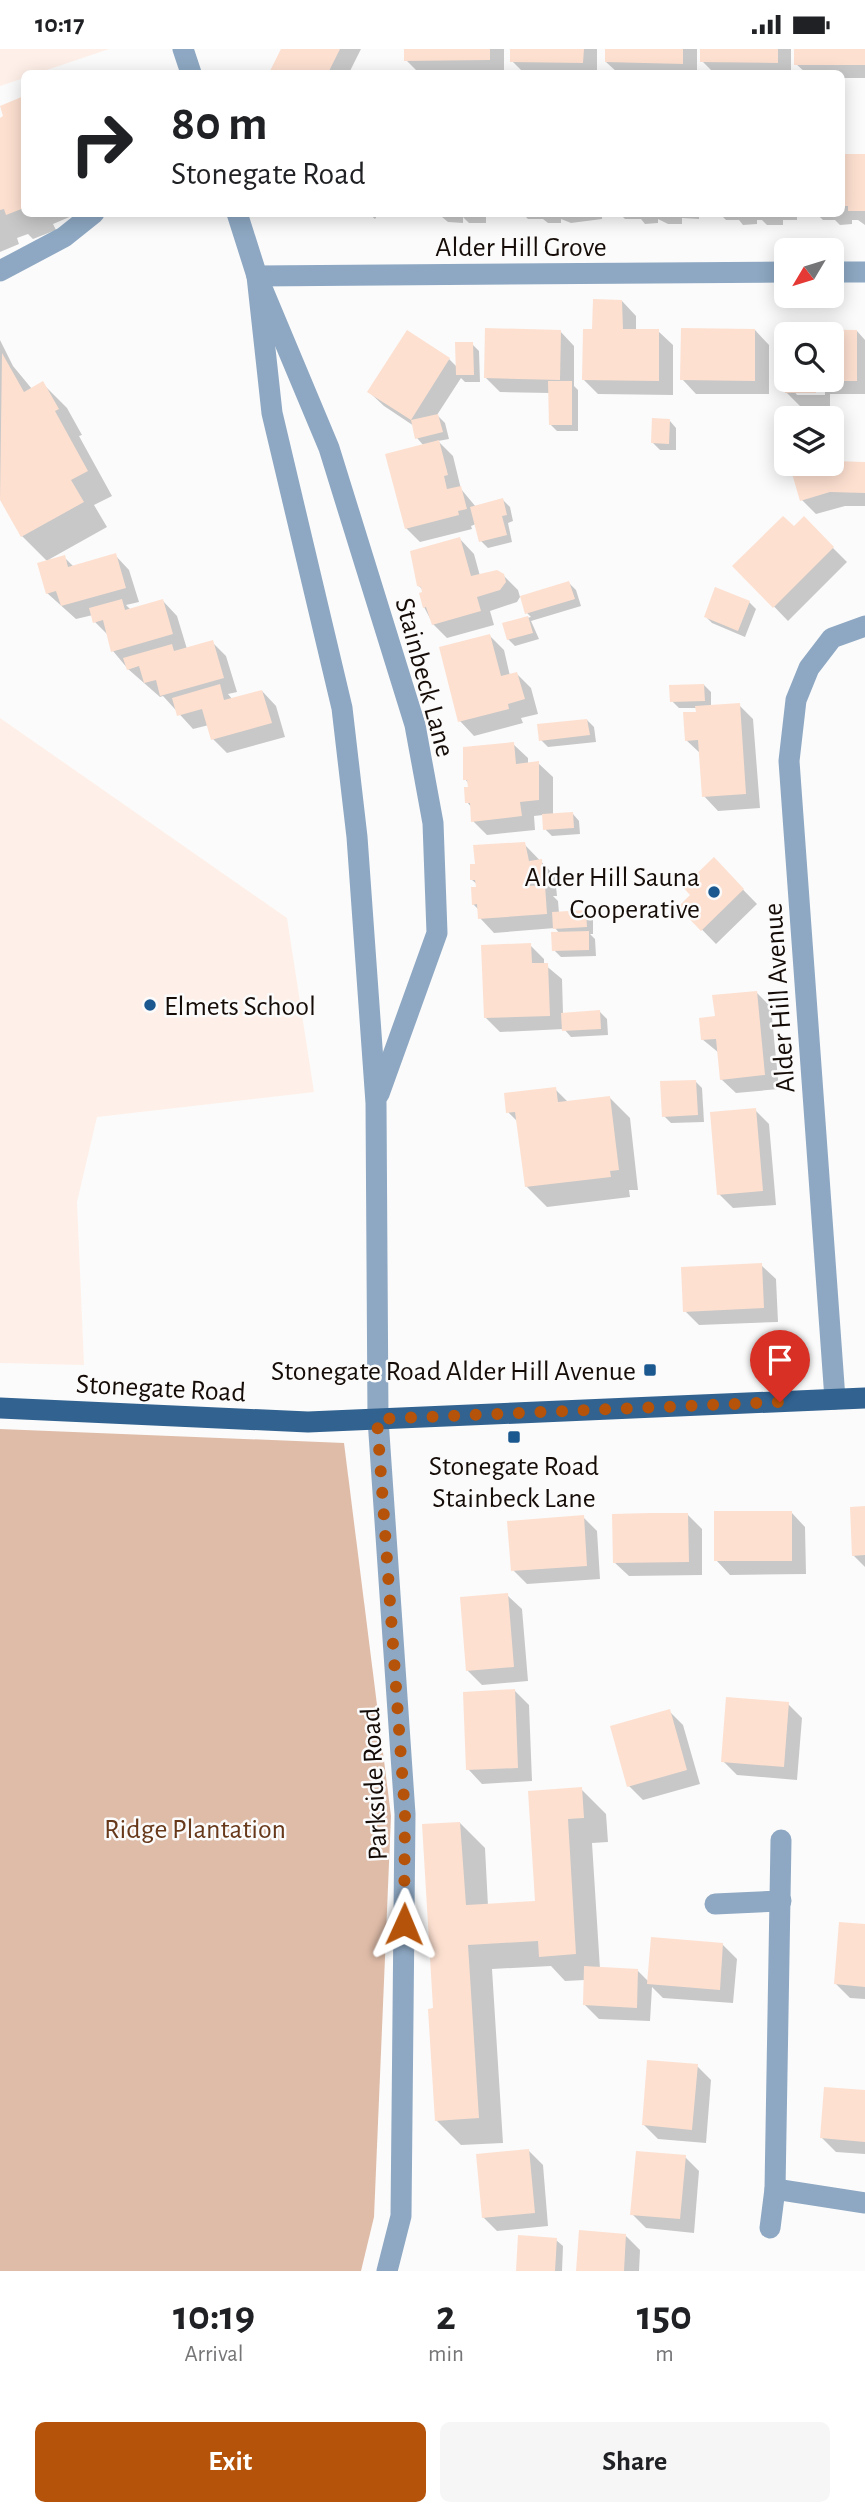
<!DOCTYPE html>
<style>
body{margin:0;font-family:"Alegreya Sans",sans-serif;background:#f6f6f6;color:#202124;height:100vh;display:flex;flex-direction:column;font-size:26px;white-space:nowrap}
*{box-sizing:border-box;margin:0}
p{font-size:23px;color:#757577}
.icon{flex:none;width:38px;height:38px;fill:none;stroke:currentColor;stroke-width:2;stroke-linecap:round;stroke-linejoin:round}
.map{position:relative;height:2222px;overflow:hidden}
.drawer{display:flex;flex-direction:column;background:#fff;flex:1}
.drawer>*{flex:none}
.guide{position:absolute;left:21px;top:21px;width:824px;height:147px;border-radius:10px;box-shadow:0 4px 18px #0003;background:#fff;color:#202124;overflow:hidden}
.needle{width:46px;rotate:232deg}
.fabs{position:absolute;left:774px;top:189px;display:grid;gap:14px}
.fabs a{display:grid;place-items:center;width:70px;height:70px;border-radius:10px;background:#fff;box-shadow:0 4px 18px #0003;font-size:35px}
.pin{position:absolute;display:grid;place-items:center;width:60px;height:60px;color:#fff;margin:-72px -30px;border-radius:50% 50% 50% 0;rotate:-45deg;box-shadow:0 0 7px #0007}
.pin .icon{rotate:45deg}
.me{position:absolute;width:77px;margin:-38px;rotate:1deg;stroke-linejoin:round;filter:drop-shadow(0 0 5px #0008)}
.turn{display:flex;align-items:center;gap:24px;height:147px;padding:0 35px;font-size:32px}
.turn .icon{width:91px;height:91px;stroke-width:2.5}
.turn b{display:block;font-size:49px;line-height:60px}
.eta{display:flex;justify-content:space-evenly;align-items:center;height:119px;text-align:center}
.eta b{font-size:42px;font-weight:700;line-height:49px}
.button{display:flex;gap:14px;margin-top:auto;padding:14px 35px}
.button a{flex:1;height:80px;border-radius:10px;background:#b45309;color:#fff;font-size:28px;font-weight:700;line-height:80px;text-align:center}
.button a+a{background:#f6f6f6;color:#202124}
.status{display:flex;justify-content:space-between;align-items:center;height:49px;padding:0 35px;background:#fff;direction:ltr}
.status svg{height:19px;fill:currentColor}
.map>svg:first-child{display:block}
</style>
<div class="status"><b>10:17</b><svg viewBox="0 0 49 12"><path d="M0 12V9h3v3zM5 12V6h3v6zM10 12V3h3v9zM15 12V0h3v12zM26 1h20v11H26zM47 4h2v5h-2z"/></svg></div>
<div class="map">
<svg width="865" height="2222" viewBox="0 0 865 2222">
<rect width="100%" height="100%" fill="#fbfbfb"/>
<g fill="#fef0e8">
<polygon points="0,0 109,0 38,24 24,24 24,29 0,37"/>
<polygon points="0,669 287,869 314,1043 97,1068 77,1153 84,1316 0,1314"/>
</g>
<polygon fill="#dfbca8" points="0,1380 344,1394 391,1767 374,2168 361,2222 0,2222"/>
<g fill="#0003" fill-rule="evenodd">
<polygon points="283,0 361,0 349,24 271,24"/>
<polygon points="406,0 504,0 504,24 419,24 406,11"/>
<polygon points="512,0 597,0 597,24 524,24 512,12"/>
<polygon points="607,0 697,0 697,24 618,24 606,13"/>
<polygon points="702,0 791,0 791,24 714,24 702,12"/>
<polygon points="796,0 865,0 865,29 842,29 842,24 806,24 796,15"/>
<polygon points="24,49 24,164 79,164 53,175 56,181 33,190 28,185 17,189 19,195 0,203 0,71 6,68 2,58"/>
<polygon points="842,107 865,107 865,176 858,171 852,171 852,175 840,176 835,171 823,171 816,164 842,164"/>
<polygon points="368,164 379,164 375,170"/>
<polygon points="426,164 501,164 501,168 486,168 486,174 469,174 463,168 463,174 448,173 442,168 429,168"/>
<polygon points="522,164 602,164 602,170 571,174 561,170 561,174 548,174 543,170 528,170"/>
<polygon points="619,164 699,164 699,170 682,169 682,175 668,175 658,170 658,174 645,175 641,170 625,170"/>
<polygon points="719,164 797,164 797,171 783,171 783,176 767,176 762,171 757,171 757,175 743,176 739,171 726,171"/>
<polygon points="622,252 636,267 636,282 658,282 673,296 673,346 598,345 584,331 594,281"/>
<polygon points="755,281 769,296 769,345 696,345 682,330"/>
<polygon points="560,282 574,297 574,337 578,341 578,382 557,382 550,375 550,344 500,343 486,329"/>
<path d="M781,282H857L865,291V345H830V358H801L786,343V336L781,330ZM786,285H831V331H786ZM794,342L825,343V346H797Z"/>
<polygon points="0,291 13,317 32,340 42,334 67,359 82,386 79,387 112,447 94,456 107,478 48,511 64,508 74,518 115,506 129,521 139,553 126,556 131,561 163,552 177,567 187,600 212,593 226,607 237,643 228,645 233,651 262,642 276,657 285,688 227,704 213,690 209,676 193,680 163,647 160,648 128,620 113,602 109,587 95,573 93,566 76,570 47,544 48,513 22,487 0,447"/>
<polygon points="472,295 479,302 480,333 465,333 461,329 437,366 445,374 449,390 438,392 453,407 461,440 476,458 503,451 510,458 513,472 508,474 512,493 488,499 481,492 476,475 471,477 472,480 420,493 406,479 424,397 417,389 414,377 384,357 369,343 449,310 457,318"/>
<polygon points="670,372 676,379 676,401 660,401 653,394"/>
<polygon points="819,415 865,415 865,457 845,457 816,465 802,451 793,422"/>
<polygon points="804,470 847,513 788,572 735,517 794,480"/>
<polygon points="460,490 474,505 480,527 503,526 518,541 520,548 517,553 490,562 494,576 447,589 433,575 424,558 423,541 418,536"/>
<polygon points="569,534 576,541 581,557 531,572 539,590 515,597 508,590 504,575 531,568 527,564"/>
<polygon points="749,553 756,560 745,588 712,574 706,568"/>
<polygon points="490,587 504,601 510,627 517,625 531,639 538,665 521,669 523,674 474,687 460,672"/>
<polygon points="704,636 711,643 711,658 739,656 753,670 760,759 718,762 704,747 701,705 686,691 698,664 697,659 679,659 672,652"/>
<polygon points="587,671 594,678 596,693 548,698 541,691"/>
<polygon points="513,695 528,709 528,715 538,714 553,728 553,766 573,765 579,772 580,785 552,787 545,780 543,766 534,767 535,781 487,786 473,772 472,759 467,753 469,735 465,730"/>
<polygon points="524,795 555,827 557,847 553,847 558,852 559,864 586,863 593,870 593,885 590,885 595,890 596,907 561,908 554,901 560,885 555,879 494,884 480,869 479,861 473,855 478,836 472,831"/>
<polygon points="714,811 757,855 716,895 680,858 692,846"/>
<polygon points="530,896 544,910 544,915 562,930 563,965 600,963 607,970 608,986 571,988 564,980 500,983 485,968"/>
<polygon points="757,944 771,958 779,1040 736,1044 721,1030 719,1004 702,990 717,969"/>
<polygon points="695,1032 702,1039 704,1073 671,1074 664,1067"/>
<polygon points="555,1040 569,1054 610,1049 630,1069 638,1141 629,1141 630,1148 547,1158 526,1137 519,1074 508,1063"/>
<polygon points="755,1061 769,1075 776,1156 733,1159 719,1145"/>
<polygon points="761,1216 776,1230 778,1273 699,1276 685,1262"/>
<polygon points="865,1459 865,1518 853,1506"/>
<polygon points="791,1463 805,1478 806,1525 730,1526 716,1511"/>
<polygon points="687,1465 702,1480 702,1526 629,1527 614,1513"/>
<polygon points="583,1468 597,1482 600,1530 527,1535 513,1521"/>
<polygon points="507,1546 522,1560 528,1632 482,1636 467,1621"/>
<polygon points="515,1642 529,1656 532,1732 482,1735 468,1720"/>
<polygon points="788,1655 802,1669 797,1731 737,1726 723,1712"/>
<polygon points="669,1662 683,1676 700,1735 643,1751 629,1737"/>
<polygon points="581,1740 606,1765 608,1793 592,1794 600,1920 638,1922 649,1933 722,1895 737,1910 733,1954 663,1949 652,1938 650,1972 599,1970 584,1955 585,1931 565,1932 551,1917 492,1920 503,2094 461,2096 436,2071 435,1961 460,1774 485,1799 488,1857 537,1854 530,1743"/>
<polygon points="865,1877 865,1950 850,1949 836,1935"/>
<polygon points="697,2017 711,2031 706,2094 658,2090 643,2075"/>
<polygon points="865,2043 865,2105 836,2103 822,2089"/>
<polygon points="529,2102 543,2116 548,2177 497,2182 483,2168"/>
<polygon points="685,2108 699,2122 694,2184 646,2179 632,2165"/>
<polygon points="626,2187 640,2201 639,2222 578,2222"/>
<polygon points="556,2191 563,2197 562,2222 518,2222"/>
</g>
<g fill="#fde0d0">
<polygon points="281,0 340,0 328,24 269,24"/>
<polygon points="404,0 490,0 490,11 404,12"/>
<polygon points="510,0 584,0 583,14 510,13"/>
<polygon points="605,0 683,0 683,15 605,13"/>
<polygon points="700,0 778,0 778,14 700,13"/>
<rect x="794" y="0" width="71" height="16"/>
<polygon points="24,47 24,159 6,166 4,160 0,161 0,69 3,67 0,57"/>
<polygon points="842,105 865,105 865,162 848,162 848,157 842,157"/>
<polygon points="593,250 622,251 623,280 659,280 659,332 582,331 583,280 592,280"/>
<polygon points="485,279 561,281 560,331 484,329"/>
<polygon points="681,279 755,280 755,332 680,331"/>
<polygon points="779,280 857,281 857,332 831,332 831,285 786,285 786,331 816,331 816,344 785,344 785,331 779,331"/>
<polygon points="407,281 450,309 411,371 438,365 443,383 415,390 411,371 367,343"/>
<polygon points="455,293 473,293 474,326 456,326"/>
<polygon points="2,304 24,343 43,332 59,360 55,362 88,422 71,431 84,453 21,488 0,451"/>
<polygon points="548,332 572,332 572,376 549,376"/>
<polygon points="652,369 670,370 669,395 651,394"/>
<polygon points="439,391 448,426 444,427 447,440 461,437 467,460 458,462 459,466 405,480 385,405"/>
<polygon points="831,412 865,413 865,444 830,443 800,452 791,421"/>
<polygon points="503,449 507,466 502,467 507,486 479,493 470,458"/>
<polygon points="783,467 794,477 804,467 834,498 773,559 732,517"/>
<polygon points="460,488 471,527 497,521 504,525 506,533 500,541 477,548 481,562 432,576 426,558 423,559 419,544 422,543 421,538 417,537 410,502"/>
<polygon points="116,504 126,539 61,557 56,542 46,545 37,514 65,506 68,518"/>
<polygon points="569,532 575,550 525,565 520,547"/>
<polygon points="715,538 750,552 738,582 704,568"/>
<polygon points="122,550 125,561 163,550 173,585 111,603 103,571 93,574 89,559"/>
<polygon points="528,567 533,584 507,591 502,574"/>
<polygon points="490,585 501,627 517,623 525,650 508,655 509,660 458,673 439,598"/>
<polygon points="213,591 224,629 160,647 156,631 144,634 139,617 127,621 123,609 172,595 174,602"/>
<polygon points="220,635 224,651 262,641 272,674 211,691 202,660 177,667 172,649"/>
<polygon points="704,635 705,652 670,653 669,636"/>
<polygon points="740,654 746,745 702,748 698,691 685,692 683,663 696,663 695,657"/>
<polygon points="587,670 590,686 539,692 537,675"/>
<polygon points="514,693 516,715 539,712 539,751 520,753 522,767 471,773 470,754 465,754 464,738 468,738 467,731 463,731 463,698"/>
<polygon points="573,763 574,779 543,781 542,765"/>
<polygon points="525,793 529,812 542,810 543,833 527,835 527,837 545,836 547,865 478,870 477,855 472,856 471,838 476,838 475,831 470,831 470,815 475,815 473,796"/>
<polygon points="714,808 744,840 701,882 678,858 690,846 683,838"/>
<polygon points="586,861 587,878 553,880 552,863"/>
<polygon points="589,882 589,901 552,902 551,883"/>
<polygon points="531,894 532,914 548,914 550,967 484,969 481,896"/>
<polygon points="757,942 765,1026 720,1031 716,990 701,991 699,969 715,967 712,946"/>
<polygon points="600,961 601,980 562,982 561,964"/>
<polygon points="696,1031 698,1066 662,1068 660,1032"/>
<polygon points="556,1038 558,1053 610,1047 619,1121 610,1122 611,1128 525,1138 515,1063 506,1064 504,1044"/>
<polygon points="756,1059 763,1142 717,1146 710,1063"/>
<polygon points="762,1214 764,1259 683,1263 681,1218"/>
<polygon points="865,1457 865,1506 852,1507 850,1458"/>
<rect x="714" y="1462" width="78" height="50"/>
<polygon points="650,1464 688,1464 689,1513 613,1514 612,1465"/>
<polygon points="584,1466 587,1517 511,1522 507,1472"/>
<polygon points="508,1544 514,1618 466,1622 460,1548"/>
<polygon points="515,1640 518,1719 466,1721 463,1643"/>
<polygon points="726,1648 789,1653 784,1718 721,1713"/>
<polygon points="670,1660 687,1721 627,1738 610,1677"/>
<polygon points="582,1738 584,1769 568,1770 576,1905 539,1908 538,1892 468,1896 479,2069 435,2072 428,1960 433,1959 422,1775 460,1773 466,1856 535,1852 528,1742"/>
<polygon points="839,1873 865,1875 865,1938 834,1935"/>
<polygon points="651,1888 723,1894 720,1941 647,1935"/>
<polygon points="584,1917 638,1920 637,1959 583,1956"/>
<polygon points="647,2011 698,2015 692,2081 642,2076"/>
<polygon points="824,2038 865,2041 865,2093 820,2089"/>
<polygon points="529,2100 535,2164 482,2169 476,2105"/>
<polygon points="636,2102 686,2106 680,2170 630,2166"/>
<polygon points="579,2181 626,2185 624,2222 576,2222"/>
<polygon points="518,2186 557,2189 555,2222 516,2222"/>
</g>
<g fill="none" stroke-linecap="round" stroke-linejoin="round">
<g stroke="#8ea8c3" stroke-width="21">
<polyline points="183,0 191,24"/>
<polyline points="237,164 257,227 329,399 415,676 433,774 437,884 379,1045"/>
<polyline points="0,222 64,188 94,164"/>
<polyline points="831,223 865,223"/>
<polyline points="257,227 272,364 342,659 357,788 376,1054 378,1370 405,1765 401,2167 387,2222"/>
<polyline points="257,227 786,223"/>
<polyline points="835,1350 789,712 796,651 809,619 832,589 865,577"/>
<polyline points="715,1855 781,1852"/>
<polyline points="775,2140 865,2154"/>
<polyline points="770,2179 775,2140 781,1791"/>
</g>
<polyline stroke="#316290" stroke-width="21" points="0,1359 308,1373 865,1349"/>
</g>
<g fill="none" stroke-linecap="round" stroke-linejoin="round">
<polyline stroke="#b45309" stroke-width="12" stroke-dasharray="0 21.6" points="404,1875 405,1765 377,1370 780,1353"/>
</g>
<g fill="#1b588f" stroke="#fbfbfb" stroke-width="2.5">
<circle cx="714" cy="843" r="7"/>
<circle cx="150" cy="956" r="7"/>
<rect x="643" y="1314" width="14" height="14" rx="3.5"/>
<rect x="507" y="1381" width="14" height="14" rx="3.5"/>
</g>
<g text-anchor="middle" stroke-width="5" stroke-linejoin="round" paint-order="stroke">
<g font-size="28" fill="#150c07" stroke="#fbfbfb">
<text x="521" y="207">Alder Hill Grove</text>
<text transform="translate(426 628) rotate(75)" y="10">Stainbeck Lane</text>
<text transform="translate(778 949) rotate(-94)" y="10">Alder Hill Avenue</text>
<text transform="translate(161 1338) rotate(3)" y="10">Stonegate Road</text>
<text transform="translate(373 1735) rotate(-93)" y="10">Parkside Road</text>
</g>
<g font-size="28" fill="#150c07" stroke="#fbfbfb" text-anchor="end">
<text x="700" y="837">Alder Hill Sauna<tspan x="700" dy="32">Cooperative</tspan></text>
<text x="164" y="966" text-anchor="start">Elmets School</text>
<text x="636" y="1331">Stonegate Road Alder Hill Avenue</text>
<text x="514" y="1426" text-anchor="middle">Stonegate Road<tspan x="514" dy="32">Stainbeck Lane</tspan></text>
</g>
<g font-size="28" fill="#67381a" stroke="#fbfbfb">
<text x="195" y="1789">Ridge Plantation</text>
</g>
</g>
</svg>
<div class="fabs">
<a><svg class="needle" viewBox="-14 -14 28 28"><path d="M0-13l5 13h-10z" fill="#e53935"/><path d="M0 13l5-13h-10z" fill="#757577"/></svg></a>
<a><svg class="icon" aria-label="search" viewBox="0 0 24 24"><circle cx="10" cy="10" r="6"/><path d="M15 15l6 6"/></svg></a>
<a><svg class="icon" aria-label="layers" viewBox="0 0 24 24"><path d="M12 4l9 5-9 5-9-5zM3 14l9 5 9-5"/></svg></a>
</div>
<div class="pin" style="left:780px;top:1353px;background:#d93025"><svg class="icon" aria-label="arrive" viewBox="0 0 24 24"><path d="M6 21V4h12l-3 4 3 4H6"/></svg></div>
<svg class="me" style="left:404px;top:1875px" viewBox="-20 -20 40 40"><path d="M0-17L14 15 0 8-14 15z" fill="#b45309" stroke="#fff" stroke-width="4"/></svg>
<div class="guide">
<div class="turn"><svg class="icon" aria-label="right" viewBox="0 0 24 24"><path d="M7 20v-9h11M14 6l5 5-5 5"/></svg><div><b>80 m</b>Stonegate Road</div></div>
</div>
</div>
<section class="drawer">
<div class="eta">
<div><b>10:19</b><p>Arrival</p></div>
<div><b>2</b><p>min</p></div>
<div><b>150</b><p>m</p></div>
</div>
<div class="button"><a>Exit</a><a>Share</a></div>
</section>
